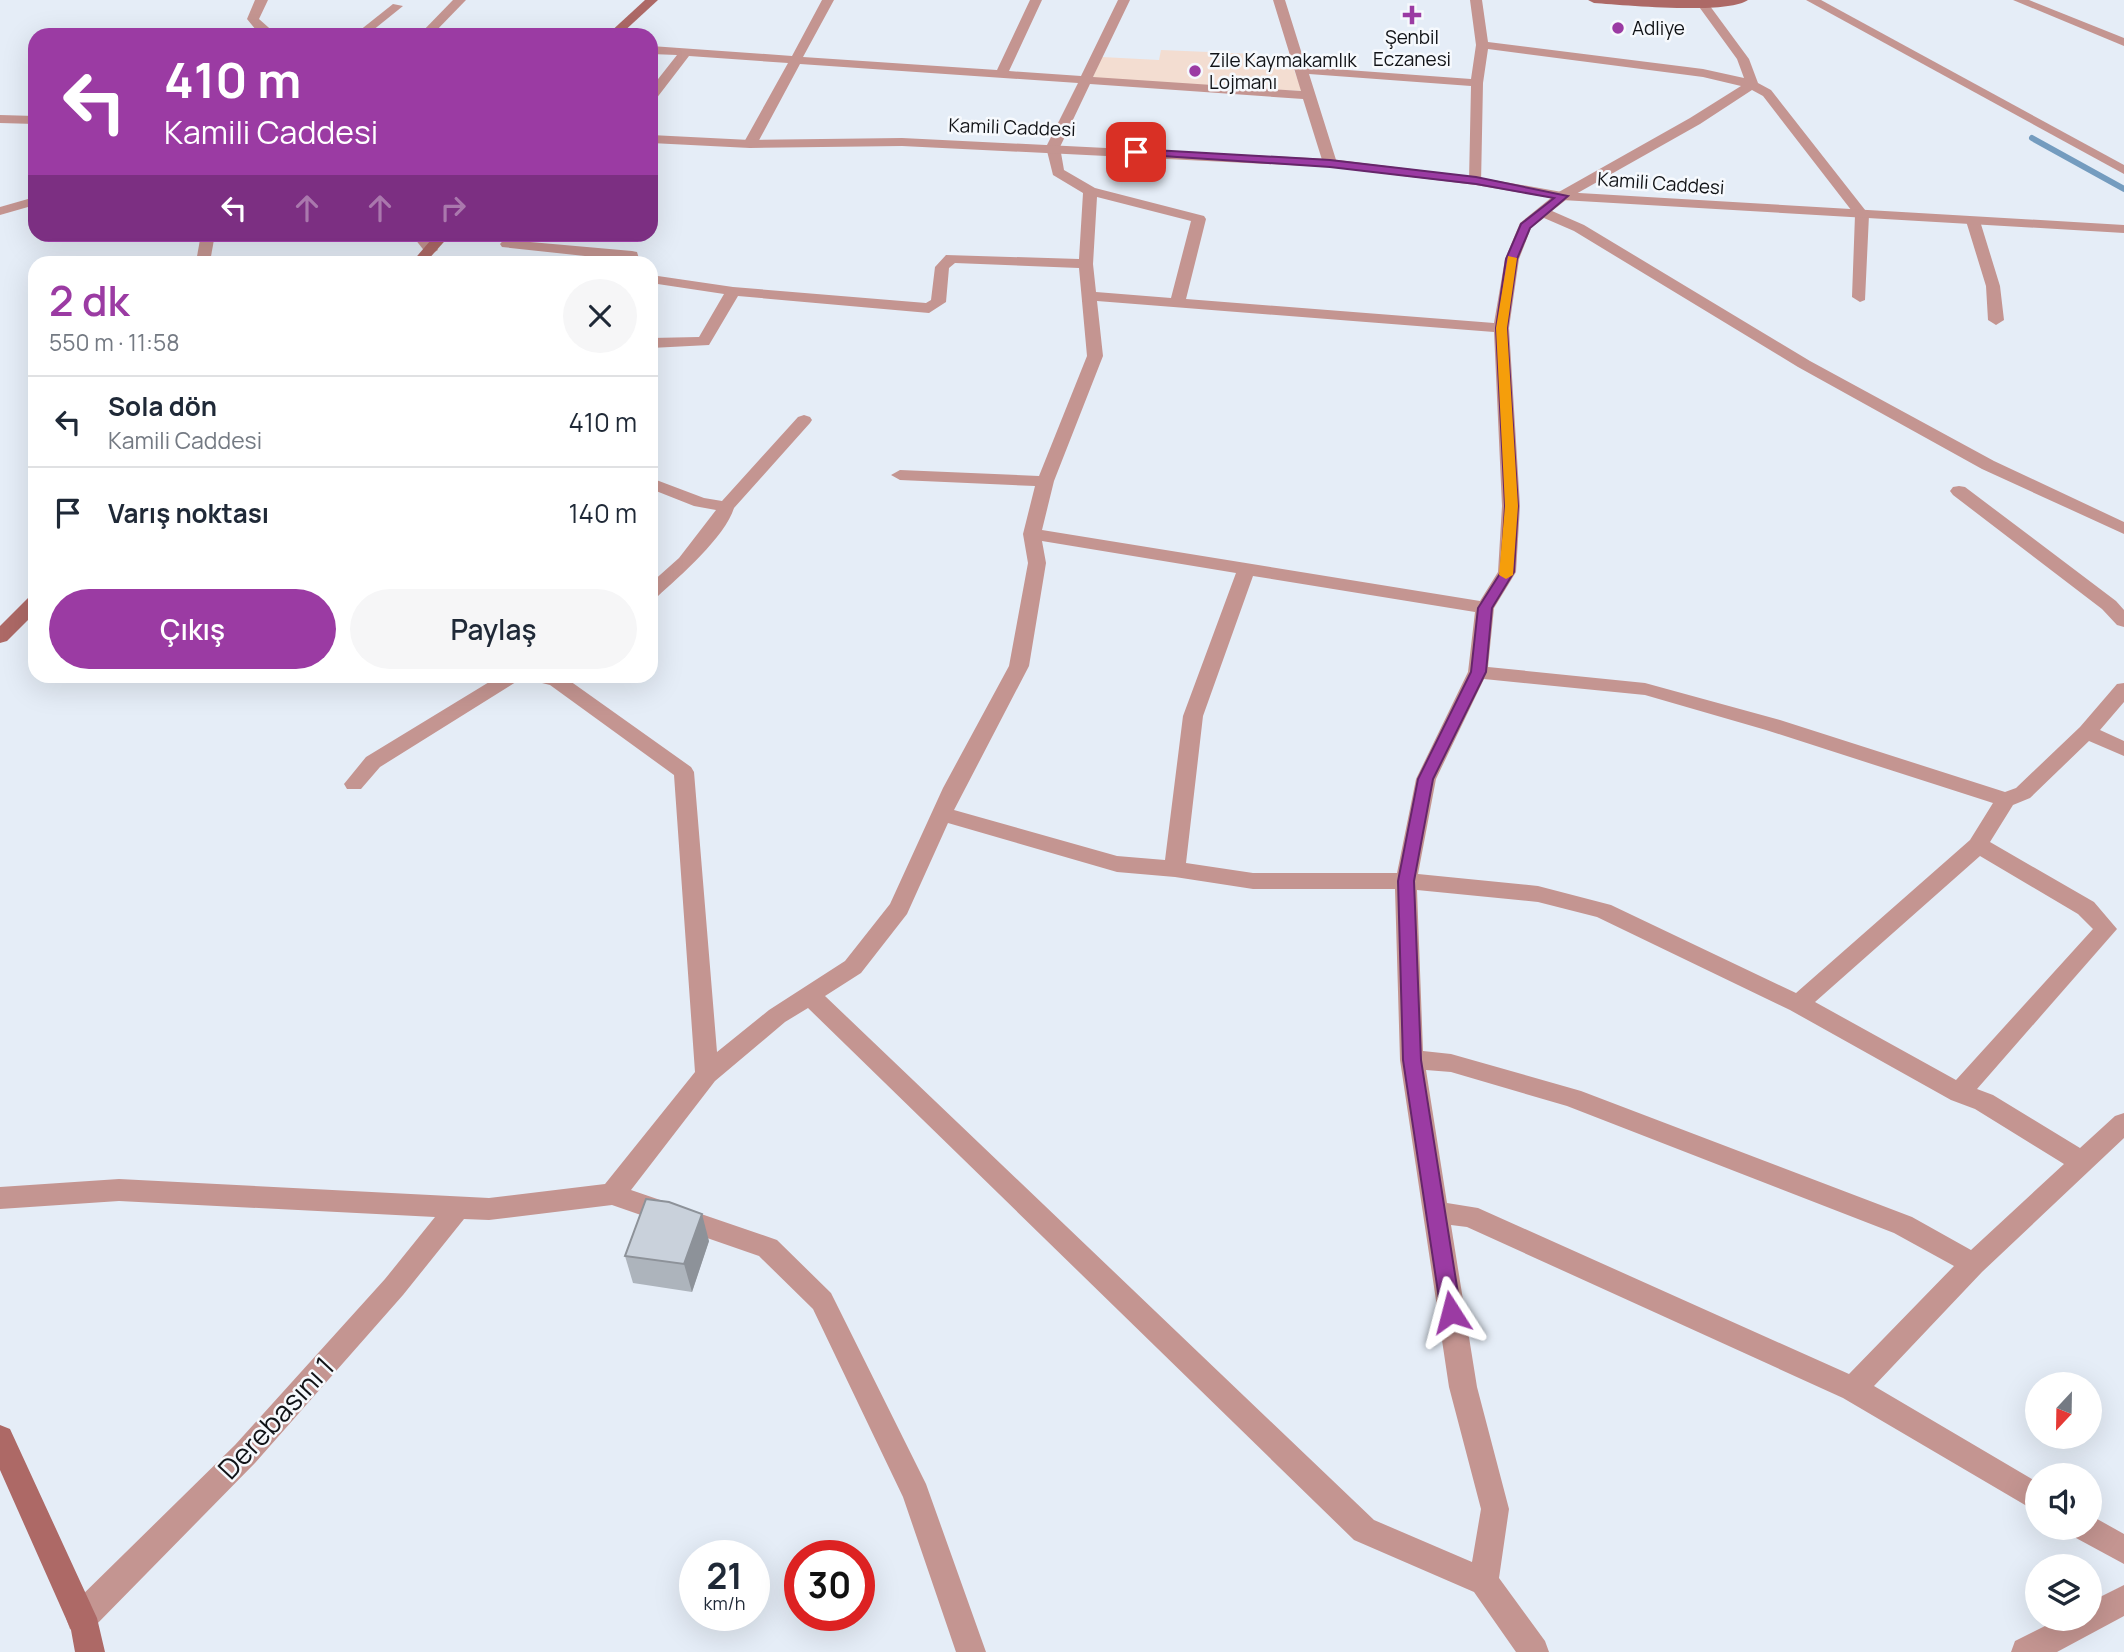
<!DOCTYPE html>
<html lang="tr">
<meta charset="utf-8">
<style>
body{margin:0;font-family:Manrope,sans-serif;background:#f6f6f7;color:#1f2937;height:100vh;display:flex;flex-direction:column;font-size:26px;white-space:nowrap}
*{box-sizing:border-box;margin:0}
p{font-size:23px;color:#747a83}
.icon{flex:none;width:38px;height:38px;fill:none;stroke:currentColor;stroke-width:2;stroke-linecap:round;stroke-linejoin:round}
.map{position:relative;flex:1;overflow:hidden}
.details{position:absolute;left:28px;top:256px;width:630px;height:427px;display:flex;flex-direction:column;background:#fff;border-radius:21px;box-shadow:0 7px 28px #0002}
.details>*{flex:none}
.guide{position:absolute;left:28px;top:28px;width:630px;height:214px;border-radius:21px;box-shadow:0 7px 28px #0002;background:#9b3ba3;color:#fff;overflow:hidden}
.needle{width:46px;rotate:202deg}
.tools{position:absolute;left:2025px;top:1372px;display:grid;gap:14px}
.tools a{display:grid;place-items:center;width:77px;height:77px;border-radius:50%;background:#fff;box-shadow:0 7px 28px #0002;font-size:35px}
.speed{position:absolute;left:679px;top:1540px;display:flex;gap:14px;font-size:35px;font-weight:700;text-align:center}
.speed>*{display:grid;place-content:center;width:91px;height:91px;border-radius:50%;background:#fff;box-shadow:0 7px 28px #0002;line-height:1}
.speed small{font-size:18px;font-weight:400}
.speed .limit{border:10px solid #d22;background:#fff;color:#111}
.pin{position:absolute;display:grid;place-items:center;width:60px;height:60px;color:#fff;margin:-30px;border-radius:14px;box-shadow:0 4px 10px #0006}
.me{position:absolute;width:77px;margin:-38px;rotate:351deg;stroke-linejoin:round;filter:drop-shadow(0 0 5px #0008)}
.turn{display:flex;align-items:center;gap:24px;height:147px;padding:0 21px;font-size:32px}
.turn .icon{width:91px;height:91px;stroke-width:2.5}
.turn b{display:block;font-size:49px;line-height:60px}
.lanes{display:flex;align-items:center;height:66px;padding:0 21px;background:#0003;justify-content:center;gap:35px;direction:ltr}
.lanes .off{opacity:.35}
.round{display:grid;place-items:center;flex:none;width:74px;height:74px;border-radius:37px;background:#f6f6f7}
.head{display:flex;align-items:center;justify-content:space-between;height:119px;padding:0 21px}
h1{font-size:42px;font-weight:600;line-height:52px;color:#9b3ba3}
.cta{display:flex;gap:14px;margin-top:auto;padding:14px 21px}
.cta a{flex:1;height:80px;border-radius:42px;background:#9b3ba3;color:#fff;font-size:28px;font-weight:600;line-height:80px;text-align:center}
.cta a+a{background:#f6f6f7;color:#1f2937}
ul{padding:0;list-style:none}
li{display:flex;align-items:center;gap:21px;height:91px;padding:0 21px;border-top:2px solid #e0e1e3}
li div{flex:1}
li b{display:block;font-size:26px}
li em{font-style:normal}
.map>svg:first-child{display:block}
</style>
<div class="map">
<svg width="2124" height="1652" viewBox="0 0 2124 1652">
<rect width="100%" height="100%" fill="#e5edf7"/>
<polygon fill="#f3ddd1" points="1161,50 1256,54 1256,61 1291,62 1302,91 1092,79 1102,57 1159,60"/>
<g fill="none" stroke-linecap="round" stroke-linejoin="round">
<polyline stroke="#749cbf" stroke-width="6" points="2032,138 2124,189"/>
<polygon fill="#c49591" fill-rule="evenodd" points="0,115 35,116 35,124 0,123"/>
<g fill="#c49591" fill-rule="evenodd">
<polygon points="255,0 268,0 259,19 277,35 260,35 247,19"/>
<polygon points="453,0 466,0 432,35 419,35"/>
<path d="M822,0H834L803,57L997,70L1030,0H1042L1009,71L1081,76L1118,0H1130L1093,77L1301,91L1273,0H1285L1306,67L1471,79L1476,45L1470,0H1482L1488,42L1703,69L1744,78L1737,59L1697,4L1707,2L1749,59L1758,83L1771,90L1869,215L1865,300L1860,302L1852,297L1855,215L1763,96L1752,90L1700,124L1567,199L1552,211L1584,225L1810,361L1994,461L2124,522V534L1982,469L1798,367L1574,231L1544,218L1531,228L1519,259L1509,328L1520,506L1516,572L1494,608L1488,667L1645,683L1780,720L2005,792L2016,788L2080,727L2117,684L2124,683V702L2100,730L2124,741V756L2089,741L2030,798L2013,805L1990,842L2094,902L2117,929L1977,1089L1993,1095L2080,1148L2115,1116L2124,1113V1138L1982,1272L1874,1386L2037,1482V1512L1843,1398L1467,1227L1451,1225L1477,1387L1509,1509L1499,1578L1545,1641L1549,1652H1516L1474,1592L1354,1540L808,1008L785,1022L715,1081L631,1190L777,1240L831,1293L926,1484L986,1652H956L903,1497L813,1309L759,1256L612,1205L489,1220L464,1219L403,1295L255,1463L92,1629L81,1633L70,1629L66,1618L70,1607L235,1445L385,1279L435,1217L119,1201L0,1209V1187L119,1179L489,1198L605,1184L695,1072L674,775L550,685L530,680L528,676H563L691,767L694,772L717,1052L769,1010L845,961L890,904L943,788L1009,666L1028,563L1023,534L1035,486L900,480L891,475L900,470L1039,476L1087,356L1079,268L955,263L949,268L946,302L929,313L738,296L709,345L651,348V338L699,337L724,294L651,283V275L733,287L926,303L931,300L935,267L946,255L1079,259L1083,193L1053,175L1046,147L1078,83L800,64L757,144L750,148L743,144L788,63L689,56L656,99L651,100V88L677,55L651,54V46L792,56ZM1488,49L1703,77L1741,86L1690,118L1557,193L1520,223L1505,259L1494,323L1186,299L1206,219L1204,216L1095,188L1064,170L1060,147L1090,84L1303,99L1323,163L1325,166H1335L1337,163L1309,74L1471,86L1469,181L1476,185L1481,184L1483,83ZM1097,197L1191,221L1171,298L1096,292L1093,264ZM1097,301L1494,332L1502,506L1498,572L1480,601L1042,530L1054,481L1103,356ZM1042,541L1236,573L1183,716L1165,860L1117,856L954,810L1029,666L1046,563ZM1253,576L1475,612L1468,672L1416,779L1397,873H1253L1186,863L1203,716ZM1484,679L1645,695L1766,730L1993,803L1970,840L1796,993L1611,905L1538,886L1418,874L1436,779ZM948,823L1117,872L1175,877L1253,889H1395L1400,1060L1449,1387L1481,1509L1472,1562L1374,1520L825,996L861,973L907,914ZM1980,856L2078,914L2093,929L1956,1080L1815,1002ZM1417,890L1538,902L1597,917L1790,1010L1951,1100L1975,1109L2064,1164L1971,1250L1912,1217L1581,1091L1451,1054L1423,1051ZM1426,1070L1451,1072L1567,1106L1894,1233L1954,1266L1849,1374L1478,1208L1447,1203Z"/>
<polygon points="1806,0 1821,0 2124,165 2124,174"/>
<polygon points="2013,0 2029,0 2124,38 2124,46"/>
<polygon points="393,4 403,6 367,35 354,35"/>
<polygon points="35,197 35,205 0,215 0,207"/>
<polygon points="1973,217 1980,221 2000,286 2004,320 1996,325 1988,320 1986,286 1966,221"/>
<polygon points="201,234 215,234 210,262 196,262"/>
<polygon points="411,234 426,234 438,250 431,254 426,253"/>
<polygon points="509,234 525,234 519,241 632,251 637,252 640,262 502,247 500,244"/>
<path d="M804,415L810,417L812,420L810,423L734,508C725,537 680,576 657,597L651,599V583L679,558L716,510L694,506L651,489V478L704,498L722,501L798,417Z"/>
<polygon points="1959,486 1965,487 2116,601 2124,610 2124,627 2117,625 2102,609 1953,495 1950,491 1953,487"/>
<polygon points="499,676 522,676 519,680 380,767 361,789 347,789 344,784 366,757"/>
<polygon points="2090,1515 2124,1534 2124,1564 2076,1538 2072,1528 2090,1528"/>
<polygon points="2124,1585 2124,1616 2057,1652 2011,1652 2015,1641 2059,1619 2090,1619 2090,1602"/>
</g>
<polygon fill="#c49591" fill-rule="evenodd" points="651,135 750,140 902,138 1330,159 1476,177 1562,192 2124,225 2124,233 1562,200 1476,185 1330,167 902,146 750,148 651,143"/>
<g fill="#ad6966" fill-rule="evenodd">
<polygon points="645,0 658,0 620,35 607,35"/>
<path d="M1588,0H1748C1728,15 1623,5 1594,3Z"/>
<polygon points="436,234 451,234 426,262 412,262"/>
<polygon points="35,596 35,613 7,641 0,643 0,626 28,598"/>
<polygon points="0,1425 10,1429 97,1618 105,1652 75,1652 71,1630 0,1470"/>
</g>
</g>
<polygon fill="#adb4bc" points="709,1241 692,1292 633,1283 625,1256"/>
<polygon fill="#8d9299" points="702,1214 709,1241 692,1292 684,1264"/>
<polygon fill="#c9d1db" stroke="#8d9299" stroke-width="2" points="646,1199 669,1202 702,1214 684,1264 625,1256"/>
<polygon fill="#9b3ba3" stroke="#65266a" stroke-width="2" points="1136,149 1330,160 1476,177 1568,196 1530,228 1517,259 1507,328 1518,506 1514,572 1492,608 1486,672 1433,779 1414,881 1421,1060 1461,1312 1458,1319 1451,1321 1444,1319 1441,1312 1403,1060 1398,881 1418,779 1471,672 1478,608 1501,572 1505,506 1496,328 1506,259 1521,224 1554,198 1476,184 1330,167 1132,154 1131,152"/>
<polygon fill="#f59e0b" points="1508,256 1517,258 1507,328 1518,506 1513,575 1506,579 1499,575 1505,506 1496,328"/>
<g fill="#9b3ba3" stroke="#f6f9fd" stroke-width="2.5">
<path d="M1408.5 4.5h7v7h7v7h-7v7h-7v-7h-7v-7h7z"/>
<circle cx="1618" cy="28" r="7"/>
<circle cx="1195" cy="71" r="7"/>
</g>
<g text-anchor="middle" stroke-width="5" stroke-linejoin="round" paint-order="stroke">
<g font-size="19" fill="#111317" stroke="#f6f9fd" text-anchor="start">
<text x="1632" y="35">Adliye</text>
<text x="1412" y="44" text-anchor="middle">Şenbil<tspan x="1412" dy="22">Eczanesi</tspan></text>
<text x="1209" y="67">Zile Kaymakamlık<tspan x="1209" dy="22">Lojmanı</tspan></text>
</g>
<g font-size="19" fill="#111317" stroke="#f6f9fd">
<text transform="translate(1012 127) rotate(2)" y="7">Kamili Caddesi</text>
<text transform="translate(1661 183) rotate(4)" y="7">Kamili Caddesi</text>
</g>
<g font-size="28" fill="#111317" stroke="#f6f9fd">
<text transform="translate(276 1418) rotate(-47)" y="10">Derebasını 1</text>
</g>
</g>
</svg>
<div class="tools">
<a><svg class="needle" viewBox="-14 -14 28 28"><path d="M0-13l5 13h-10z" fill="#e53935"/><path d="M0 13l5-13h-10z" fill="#747a83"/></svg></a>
<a><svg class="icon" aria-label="sound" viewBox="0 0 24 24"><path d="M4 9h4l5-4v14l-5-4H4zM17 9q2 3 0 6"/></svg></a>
<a><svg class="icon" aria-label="layers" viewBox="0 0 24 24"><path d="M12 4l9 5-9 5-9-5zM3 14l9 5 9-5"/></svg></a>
</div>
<div class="speed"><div>21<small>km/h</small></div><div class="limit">30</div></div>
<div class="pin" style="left:1136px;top:152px;background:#d93025"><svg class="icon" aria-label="arrive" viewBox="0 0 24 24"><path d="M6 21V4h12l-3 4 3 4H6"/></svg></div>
<svg class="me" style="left:1451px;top:1312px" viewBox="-20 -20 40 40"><path d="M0-17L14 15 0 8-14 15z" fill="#9b3ba3" stroke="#fff" stroke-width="4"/></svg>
<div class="guide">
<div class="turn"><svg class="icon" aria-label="left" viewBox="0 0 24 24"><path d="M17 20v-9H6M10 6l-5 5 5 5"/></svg><div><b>410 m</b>Kamili Caddesi</div></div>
<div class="lanes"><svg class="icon" aria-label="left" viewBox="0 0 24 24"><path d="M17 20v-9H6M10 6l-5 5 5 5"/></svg><svg class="icon off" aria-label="ahead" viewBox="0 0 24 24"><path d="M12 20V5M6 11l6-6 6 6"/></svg><svg class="icon off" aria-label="ahead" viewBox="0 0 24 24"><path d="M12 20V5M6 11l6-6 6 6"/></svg><svg class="icon off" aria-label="right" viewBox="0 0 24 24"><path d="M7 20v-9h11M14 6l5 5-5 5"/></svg></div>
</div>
<section class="details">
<div class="head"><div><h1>2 dk</h1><p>550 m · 11:58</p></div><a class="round"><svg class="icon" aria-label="close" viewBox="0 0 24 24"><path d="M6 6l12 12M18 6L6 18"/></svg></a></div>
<ul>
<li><svg class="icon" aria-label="left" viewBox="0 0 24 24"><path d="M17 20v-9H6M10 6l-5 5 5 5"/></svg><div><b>Sola dön</b><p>Kamili Caddesi</p></div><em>410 m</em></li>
<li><svg class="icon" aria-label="arrive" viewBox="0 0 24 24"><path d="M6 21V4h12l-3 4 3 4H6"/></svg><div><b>Varış noktası</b></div><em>140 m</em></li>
</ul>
<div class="cta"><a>Çıkış</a><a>Paylaş</a></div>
</section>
</div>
